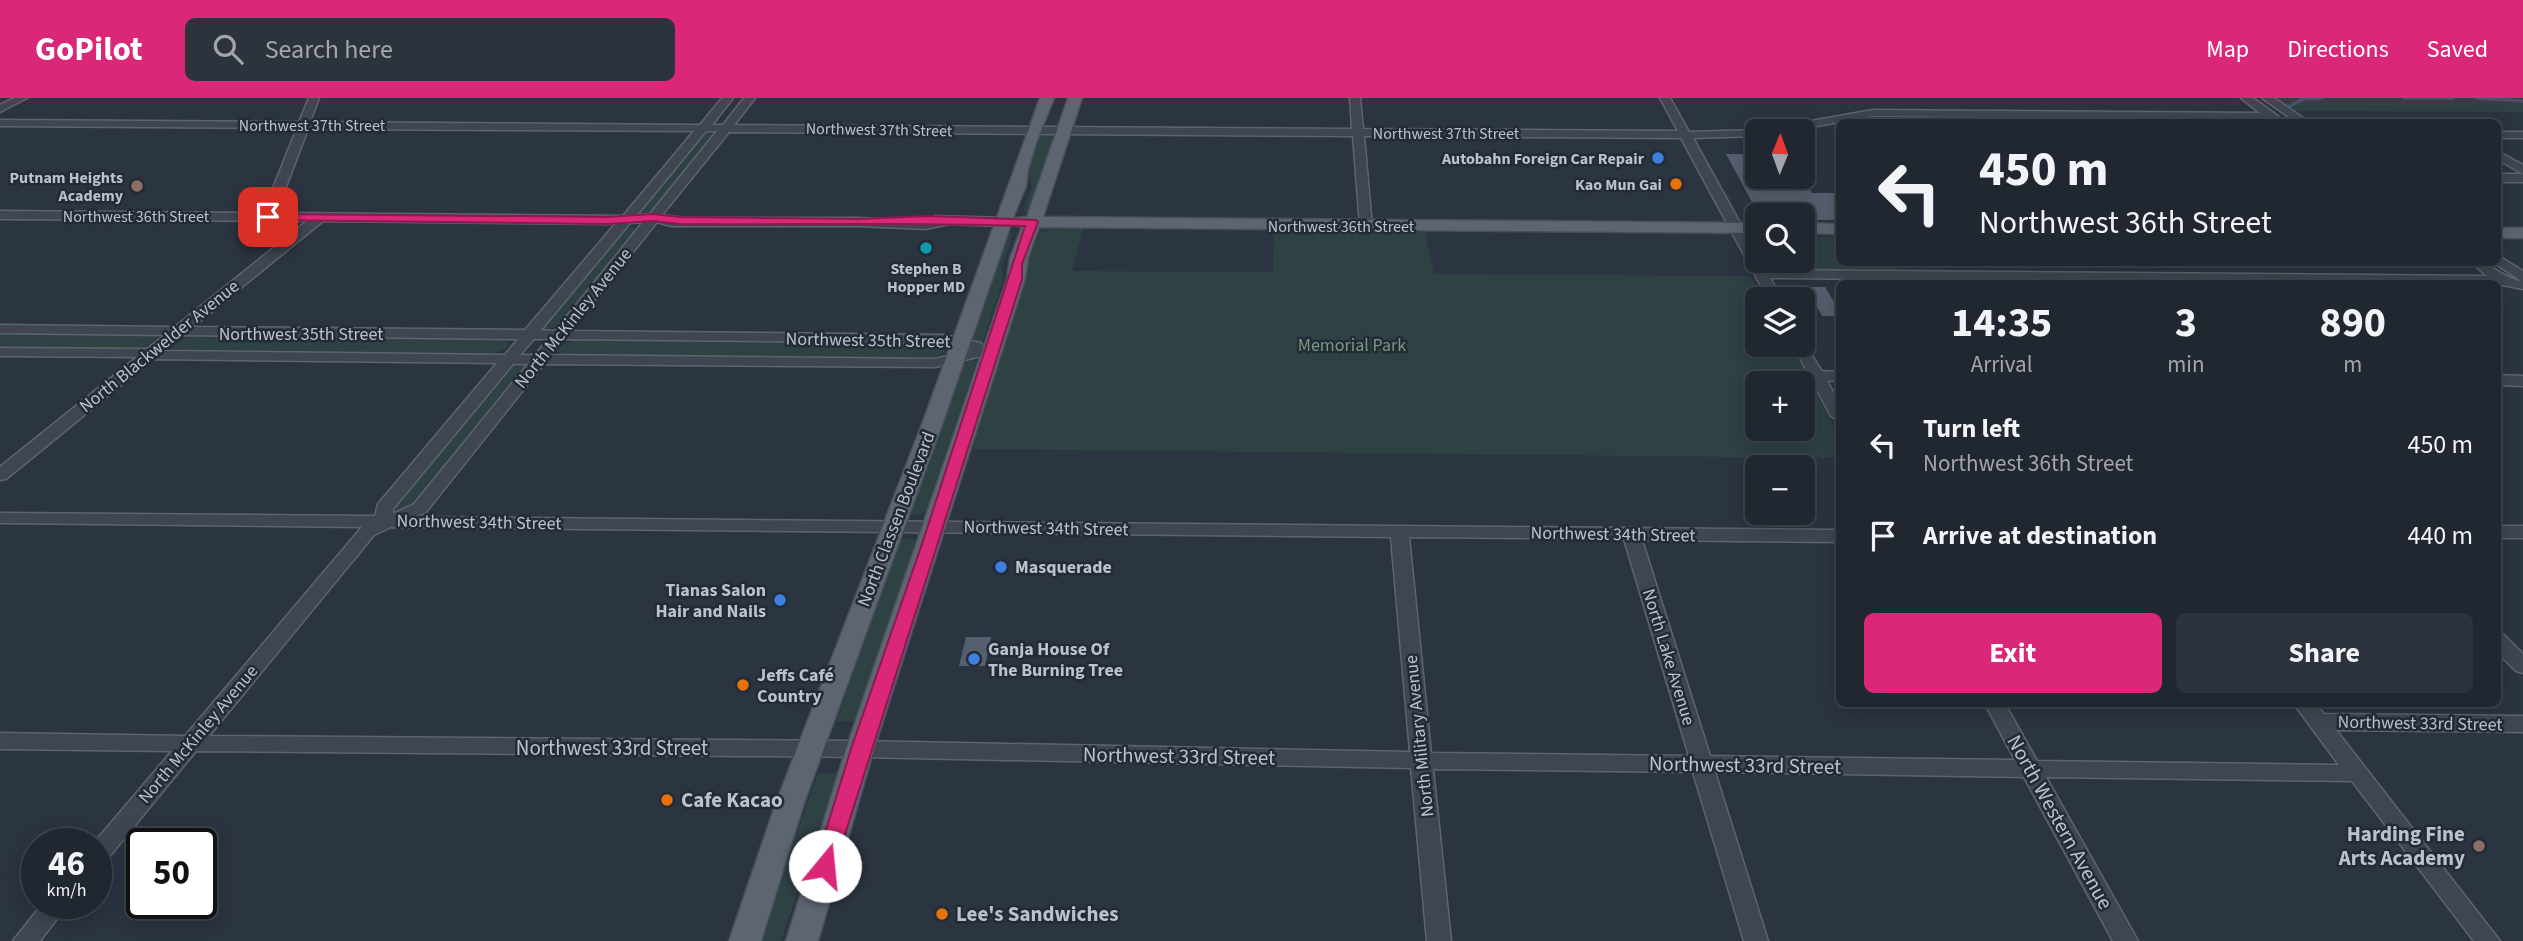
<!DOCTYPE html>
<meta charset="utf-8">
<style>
body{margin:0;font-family:"Source Sans 3",sans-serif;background:#2d333d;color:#f1f3f6;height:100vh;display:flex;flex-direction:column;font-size:26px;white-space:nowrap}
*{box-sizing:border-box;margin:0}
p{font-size:23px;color:#a2a5ab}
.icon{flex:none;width:38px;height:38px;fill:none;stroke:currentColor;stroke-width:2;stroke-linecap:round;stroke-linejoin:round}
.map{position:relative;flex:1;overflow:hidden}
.details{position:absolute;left:1836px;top:182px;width:665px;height:427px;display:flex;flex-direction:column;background:#202731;border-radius:10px;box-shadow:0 4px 18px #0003,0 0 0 2px #3d444d}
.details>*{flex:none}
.hud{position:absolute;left:1836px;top:21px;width:665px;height:147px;border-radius:10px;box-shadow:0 4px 18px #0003,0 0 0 2px #3d444d;background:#202731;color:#f1f3f6;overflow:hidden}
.needle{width:46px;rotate:1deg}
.buttons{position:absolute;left:1745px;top:21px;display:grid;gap:14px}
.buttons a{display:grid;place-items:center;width:70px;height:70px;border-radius:10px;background:#202731;box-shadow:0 4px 18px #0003,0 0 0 2px #3d444d;font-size:35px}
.speed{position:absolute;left:21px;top:730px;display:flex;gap:14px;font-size:35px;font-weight:700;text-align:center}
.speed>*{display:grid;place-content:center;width:91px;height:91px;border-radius:50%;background:#202731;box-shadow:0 4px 18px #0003,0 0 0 2px #3d444d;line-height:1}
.speed small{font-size:18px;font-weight:400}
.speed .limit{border:4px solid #111;border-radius:10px;background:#fff;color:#111}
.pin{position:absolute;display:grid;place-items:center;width:60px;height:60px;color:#fff;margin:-30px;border-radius:14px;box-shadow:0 4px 10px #0006}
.me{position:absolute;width:77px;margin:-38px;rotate:17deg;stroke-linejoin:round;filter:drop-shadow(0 0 5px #0008)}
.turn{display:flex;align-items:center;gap:24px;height:147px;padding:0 28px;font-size:32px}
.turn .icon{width:91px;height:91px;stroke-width:2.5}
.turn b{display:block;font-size:49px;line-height:60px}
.eta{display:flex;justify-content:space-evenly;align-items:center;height:119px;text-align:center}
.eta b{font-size:42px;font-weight:700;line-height:49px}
.cta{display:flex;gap:14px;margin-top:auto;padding:14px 28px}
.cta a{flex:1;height:80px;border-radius:10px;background:#db2777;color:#fff;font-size:28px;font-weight:700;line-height:80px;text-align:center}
.cta a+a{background:#2d333d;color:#f1f3f6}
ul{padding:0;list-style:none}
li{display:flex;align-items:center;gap:21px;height:91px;padding:0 28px}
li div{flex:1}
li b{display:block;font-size:26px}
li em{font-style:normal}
header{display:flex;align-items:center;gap:42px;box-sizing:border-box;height:98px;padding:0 35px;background:#db2777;color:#fff}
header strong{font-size:33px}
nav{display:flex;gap:38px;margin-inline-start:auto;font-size:24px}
.search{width:490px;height:63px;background:#2d333d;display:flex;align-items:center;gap:18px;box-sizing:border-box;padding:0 24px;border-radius:10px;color:#a2a5ab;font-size:26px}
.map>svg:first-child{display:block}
</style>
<header>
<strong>GoPilot</strong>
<div class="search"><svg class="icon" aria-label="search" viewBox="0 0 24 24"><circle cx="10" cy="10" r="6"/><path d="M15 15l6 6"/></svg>Search here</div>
<nav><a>Map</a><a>Directions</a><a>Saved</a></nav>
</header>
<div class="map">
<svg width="2523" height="843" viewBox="0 0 2523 843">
<rect width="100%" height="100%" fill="#2b3441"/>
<g fill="#2e4143" fill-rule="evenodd">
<polygon points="2273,0 2523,0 2523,14 2292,13"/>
<polygon points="2042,20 2263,22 2276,24 2047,24"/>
<polygon points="709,34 716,35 652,114 637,115 702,36"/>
<polygon points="1049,36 1053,41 1031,105 1026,114 1023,114 1032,88 1028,71 1038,40"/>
<polygon points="631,129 638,131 559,229 542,231 541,228 623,132"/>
<path d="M1052,131H1083L1072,173L1273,174L1274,133L1425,134L1434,176L1750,178L1765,201H1757V247H1791L1839,338V360L972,351L970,349L1033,150L1040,135ZM1757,285H1802V331H1757Z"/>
<polygon points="1013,135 1002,170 1004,180 983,243 981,245 971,245 1006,137"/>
<polygon points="1803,139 1839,139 1839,164 1891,165 1897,172 1782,171 1777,163 1802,163"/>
<polygon points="0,234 155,236 158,238 150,246 133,251 0,250"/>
<polygon points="194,239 502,241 509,247 504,252 487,257 171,252 172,248 183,241"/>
<polygon points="577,242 937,245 945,251 943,256 931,260 564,257 557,253 564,245"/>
<polygon points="965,260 974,260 976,265 926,413 921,417 911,417 911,411"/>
<polygon points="515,267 523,267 525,270 413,409 404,413 393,413 392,412 509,269"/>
<polygon points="901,441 915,441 915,447 855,623 836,624"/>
<polygon points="818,675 838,675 781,843 758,843"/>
</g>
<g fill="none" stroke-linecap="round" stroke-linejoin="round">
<g stroke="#44536a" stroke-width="3.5">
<polyline points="2404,0 2453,0"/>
<polyline points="2477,0 2523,3"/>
<polyline points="2288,9 2303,1 2322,0"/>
</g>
</g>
<g fill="#565f6e">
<polygon points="1726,56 1757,56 1757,79 1800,79 1812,95 1839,95 1839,122 1802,122 1802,117 1759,117"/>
<polygon points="1806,189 1825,189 1839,212 1839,218 1822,218"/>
<polygon points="966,539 991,539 985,568 959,568"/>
</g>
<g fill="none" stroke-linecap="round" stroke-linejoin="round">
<g stroke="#5d646f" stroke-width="3">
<g id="minor">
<polygon points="14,0 27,0 0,14 0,7"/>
<path d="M309,0H319L310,24L700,27L722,0H733L712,27H723L744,0H755L734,27L1352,31L1350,0H1360L1363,31L1678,33L1660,0H1670L1689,34L1757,32L1761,33H1757V38L1693,40L1757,156V163H1761L1766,172L2487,178L2471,164C2493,164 2499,179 2521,183L2493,164H2497V157L2523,173V191L2497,186L1770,180L1782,201H1768L1681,40L1364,38L1372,128L1366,132L1360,128L1353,38L729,34L662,117L684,120H859L926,123L935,118L1004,120L1010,124L1004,128L949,126L926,131L859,128H671L657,124L570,233L945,237L981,245L983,249L998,248L1000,251L998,254L935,269L544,266L426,414L415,419L1839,432V444L1642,442L1710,658L2015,662L1985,606H2005L2037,663L2339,667L2294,606H2315L2324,616L2523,618V634L2336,632L2500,843H2474L2352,683L2046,679L2138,843H2113L2024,679L1715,674L1768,843H1744L1693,674L1433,671L1451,843H1427L1411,670L860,659L196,653L104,765L96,767V746H93L172,653L0,651V635L185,638L362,429L0,425V415L375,418L378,406L497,265L153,261L6,381L0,382V369L137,259L0,258V250L147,251L165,237L0,235V227L175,229L307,123L0,121V113L263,115L297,30L0,28V22L299,24ZM308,31L694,33L623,118L276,115ZM706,33H717L650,116L637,117ZM323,123L608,126L616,125L525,232L193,229ZM643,124L555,233L541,232L630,125ZM182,237L518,241L505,257L163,253ZM534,241H548L535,257H520ZM563,241L945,245L972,252L935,261L551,257ZM513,266H528L414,406L393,416V411ZM391,429L1391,439L1410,654L860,643L209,638L374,437ZM1409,439L1624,441L1689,658L1431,655Z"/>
<polygon points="2241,0 2253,0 2278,18 2272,21 1873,18 1789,33 1765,33 1771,30 1873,12 2260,15"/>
<polygon points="2262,0 2274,0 2309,24 2296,24"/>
<rect x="2497" y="34" width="26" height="6"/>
<polygon points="2497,53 2523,67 2523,76 2497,61"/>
<rect x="2497" y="76" width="26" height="8"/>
<polygon points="1802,243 1822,273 1839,274 1839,282 1827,283 1839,304 1839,323 1831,318 1793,247 1802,247"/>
<polygon points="2497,277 2523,278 2523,288 2497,287"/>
<rect x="2497" y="428" width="26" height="12"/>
<polygon points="2497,535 2504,537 2523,556 2523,575 2516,573 2497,554"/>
<polygon points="43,805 69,805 40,843 13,843"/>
</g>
</g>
<g stroke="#484f5b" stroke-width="3">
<g id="major">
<polygon points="1040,0 1054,0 1036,45 1028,71 1026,88 1013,120 1027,119 1068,0 1082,0 1043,119 1757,125 1757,135 1039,129 1028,160 1025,181 874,651 818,843 786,843 846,651 1007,181 1010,160 1022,129 1011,126 944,321 804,705 761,843 729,843 776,705 924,321"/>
<polygon points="1802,125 1839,126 1839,136 1802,135"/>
<rect x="2497" y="130" width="26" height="10"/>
</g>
</g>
<use href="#minor" fill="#3f4651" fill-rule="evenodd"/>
<use href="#major" fill="#5d6571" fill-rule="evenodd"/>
</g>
<path fill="#db2777" stroke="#8e194d" stroke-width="2" d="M268,116L608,119L653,116L680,119L859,121L928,118L1036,122L1038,124L1022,166V181L833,774L825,776L818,774L815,768L851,651L923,443L1025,128C910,124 795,127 680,126L653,123L608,126L264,122V117Z"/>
<g fill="#3f7fe0" stroke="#232b37" stroke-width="2.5">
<circle cx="1658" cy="60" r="7"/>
<circle cx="1001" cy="469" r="7"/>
<circle cx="780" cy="502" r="7"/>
<circle cx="974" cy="561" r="7"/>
</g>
<g fill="#e8710a" stroke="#232b37" stroke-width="2.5">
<circle cx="1676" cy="86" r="7"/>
<circle cx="743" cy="587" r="7"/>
<circle cx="667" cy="702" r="7"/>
<circle cx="942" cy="816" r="7"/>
</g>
<g fill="#8d6e63" stroke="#232b37" stroke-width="2.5">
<circle cx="137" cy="88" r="7"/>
<circle cx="2479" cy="748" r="7"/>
</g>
<circle fill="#0f9aa8" stroke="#232b37" stroke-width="2.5" cx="926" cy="150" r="7"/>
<g text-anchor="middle" stroke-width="5" stroke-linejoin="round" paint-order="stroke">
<g font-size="16" fill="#bcc1cb" stroke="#232b37">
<text x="312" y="33">Northwest 37th Street</text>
<text transform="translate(879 31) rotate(1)" y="6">Northwest 37th Street</text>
<text x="1446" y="41">Northwest 37th Street</text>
<text x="136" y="124">Northwest 36th Street</text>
<text x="1341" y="134">Northwest 36th Street</text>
</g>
<g font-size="16" font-weight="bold" fill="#bcc1cb" stroke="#232b37" text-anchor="end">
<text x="1644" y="66">Autobahn Foreign Car Repair</text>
<text x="123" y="85">Putnam Heights<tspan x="123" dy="18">Academy</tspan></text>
<text x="1662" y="92">Kao Mun Gai</text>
<text x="926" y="176" text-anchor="middle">Stephen B<tspan x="926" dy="18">Hopper MD</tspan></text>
</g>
<g font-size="18" fill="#bcc1cb" stroke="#232b37">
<text transform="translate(573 220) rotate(-51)" y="6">North McKinley Avenue</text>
<text x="301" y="242">Northwest 35th Street</text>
<text transform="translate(868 242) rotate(1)" y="6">Northwest 35th Street</text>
<text transform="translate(159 248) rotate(-39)" y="6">North Blackwelder Avenue</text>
<text transform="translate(896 421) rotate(-69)" y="6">North Classen Boulevard</text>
<text transform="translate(479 424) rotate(1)" y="6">Northwest 34th Street</text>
<text transform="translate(1046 430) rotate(1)" y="6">Northwest 34th Street</text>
<text transform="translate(1613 436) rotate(1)" y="6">Northwest 34th Street</text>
<text transform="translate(1669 559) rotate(73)" y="6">North Lake Avenue</text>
<text transform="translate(2420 625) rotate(1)" y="6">Northwest 33rd Street</text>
<text transform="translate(198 636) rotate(-50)" y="6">North McKinley Avenue</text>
<text transform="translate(1419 638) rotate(-96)" y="6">North Military Avenue</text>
</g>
<g font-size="18" fill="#76997f" stroke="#232b37">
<text x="1352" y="253">Memorial Park</text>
</g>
<g font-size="18" font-weight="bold" fill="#bcc1cb" stroke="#232b37" text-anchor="start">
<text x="1015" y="475">Masquerade</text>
<text x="766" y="498" text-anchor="end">Tianas Salon<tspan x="766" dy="21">Hair and Nails</tspan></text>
<text x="988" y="557">Ganja House Of<tspan x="988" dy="21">The Burning Tree</tspan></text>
<text x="757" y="583">Jeffs Café<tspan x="757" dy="21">Country</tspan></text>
</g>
<g font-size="21" fill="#bcc1cb" stroke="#232b37">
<text x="612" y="657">Northwest 33rd Street</text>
<text transform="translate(1179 658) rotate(1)" y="7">Northwest 33rd Street</text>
<text transform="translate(1745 667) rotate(1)" y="7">Northwest 33rd Street</text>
<text transform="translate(2060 724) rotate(61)" y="7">North Western Avenue</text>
</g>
<g font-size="21" font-weight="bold" fill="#bcc1cb" stroke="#232b37" text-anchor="start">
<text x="681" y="709">Cafe Kacao</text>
<text x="2465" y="743" text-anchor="end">Harding Fine<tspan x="2465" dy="24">Arts Academy</tspan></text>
<text x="956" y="823">Lee's Sandwiches</text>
</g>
</g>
</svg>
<div class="buttons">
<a><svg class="needle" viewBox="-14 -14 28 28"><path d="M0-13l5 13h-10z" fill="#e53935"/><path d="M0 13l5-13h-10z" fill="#a2a5ab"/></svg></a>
<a><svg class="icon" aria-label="search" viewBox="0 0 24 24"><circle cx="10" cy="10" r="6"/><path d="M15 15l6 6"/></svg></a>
<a><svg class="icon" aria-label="layers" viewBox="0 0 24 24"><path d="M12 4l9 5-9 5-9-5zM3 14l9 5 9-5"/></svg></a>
<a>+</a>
<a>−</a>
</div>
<div class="speed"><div>46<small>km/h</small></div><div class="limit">50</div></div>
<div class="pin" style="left:268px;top:119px;background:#d93025"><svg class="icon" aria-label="arrive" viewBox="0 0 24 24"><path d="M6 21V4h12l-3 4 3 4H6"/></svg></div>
<svg class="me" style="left:825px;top:768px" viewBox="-20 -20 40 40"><circle r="19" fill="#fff"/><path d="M0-13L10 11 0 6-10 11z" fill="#db2777"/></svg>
<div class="hud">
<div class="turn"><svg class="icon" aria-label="left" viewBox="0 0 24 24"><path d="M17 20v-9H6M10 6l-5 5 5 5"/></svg><div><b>450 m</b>Northwest 36th Street</div></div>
</div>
<section class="details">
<div class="eta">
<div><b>14:35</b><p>Arrival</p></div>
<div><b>3</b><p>min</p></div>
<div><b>890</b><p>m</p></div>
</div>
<ul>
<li><svg class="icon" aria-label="left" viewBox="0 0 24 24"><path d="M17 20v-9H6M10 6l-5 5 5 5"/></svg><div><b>Turn left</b><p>Northwest 36th Street</p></div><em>450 m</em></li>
<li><svg class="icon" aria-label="arrive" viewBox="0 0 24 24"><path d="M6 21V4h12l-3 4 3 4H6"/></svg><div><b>Arrive at destination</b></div><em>440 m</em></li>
</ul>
<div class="cta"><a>Exit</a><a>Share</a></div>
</section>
</div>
